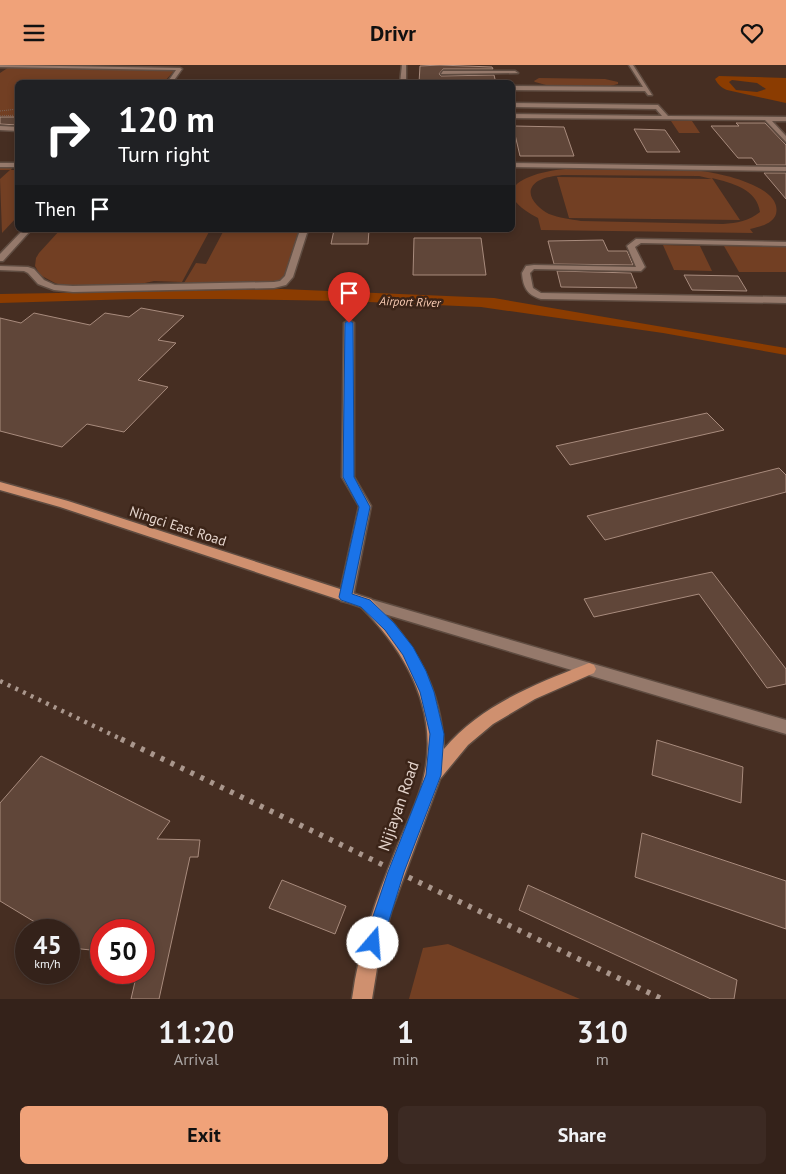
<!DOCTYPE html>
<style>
body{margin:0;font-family:"PT Sans",sans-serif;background:#3c2a23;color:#f1f3f6;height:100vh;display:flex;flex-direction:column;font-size:19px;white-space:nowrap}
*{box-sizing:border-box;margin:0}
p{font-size:16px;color:#a9a4a2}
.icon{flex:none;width:28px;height:28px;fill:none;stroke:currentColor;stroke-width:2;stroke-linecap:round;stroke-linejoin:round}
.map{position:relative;height:934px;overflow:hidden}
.details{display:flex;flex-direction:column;background:#34221a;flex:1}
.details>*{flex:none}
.top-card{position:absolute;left:15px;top:15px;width:500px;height:152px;border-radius:8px;box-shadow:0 2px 8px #0003,0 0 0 1px #4e3f39;background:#202124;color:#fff;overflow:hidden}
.speed{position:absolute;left:15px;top:854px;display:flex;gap:10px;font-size:25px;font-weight:700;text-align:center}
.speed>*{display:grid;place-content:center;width:65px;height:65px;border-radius:50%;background:#34221a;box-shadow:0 2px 8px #0003,0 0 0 1px #4e3f39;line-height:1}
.speed small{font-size:12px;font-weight:400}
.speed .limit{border:8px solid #d22;background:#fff;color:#111}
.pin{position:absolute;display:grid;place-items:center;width:42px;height:42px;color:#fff;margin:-51px -21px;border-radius:50% 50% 50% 0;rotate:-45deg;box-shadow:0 0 5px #0007}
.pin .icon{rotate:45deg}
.me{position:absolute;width:55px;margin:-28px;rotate:18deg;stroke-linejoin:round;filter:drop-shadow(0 0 4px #0008)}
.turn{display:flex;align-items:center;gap:18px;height:105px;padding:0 20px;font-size:22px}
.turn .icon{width:65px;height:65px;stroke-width:2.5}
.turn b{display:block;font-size:35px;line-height:42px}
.then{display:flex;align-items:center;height:48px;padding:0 20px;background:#0003;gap:10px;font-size:19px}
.eta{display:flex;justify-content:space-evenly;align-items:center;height:85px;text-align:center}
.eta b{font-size:30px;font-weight:600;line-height:35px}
.button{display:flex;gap:10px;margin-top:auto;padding:10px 20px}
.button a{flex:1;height:58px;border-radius:8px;background:#f0a279;color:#111;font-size:20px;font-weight:600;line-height:58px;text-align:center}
.button a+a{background:#3c2a23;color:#f1f3f6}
header{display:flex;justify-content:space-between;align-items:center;height:65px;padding:0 20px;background:#f0a279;color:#111;font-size:22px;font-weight:600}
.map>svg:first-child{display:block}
</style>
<header><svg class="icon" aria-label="menu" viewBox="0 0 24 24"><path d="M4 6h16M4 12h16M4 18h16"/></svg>Drivr<svg class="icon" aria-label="heart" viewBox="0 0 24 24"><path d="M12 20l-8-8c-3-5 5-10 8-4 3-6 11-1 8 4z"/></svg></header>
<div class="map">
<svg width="786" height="934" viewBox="0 0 786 934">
<rect width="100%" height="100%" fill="#462e22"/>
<g fill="#723f23" fill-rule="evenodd">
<polygon points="9,2 172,6 174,6 164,17 18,18 17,52 0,51 0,8"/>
<polygon points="539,13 605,14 618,17 618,19 610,21 546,20 535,17 534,16"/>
<polygon points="671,56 692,56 700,68 679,68"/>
<polygon points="0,102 13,102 11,105 17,105 17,152 2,168 0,114 10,105 0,105"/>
<path d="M565,104L701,106C719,108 783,121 776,149C773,159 759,162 750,164L753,168L541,165L538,153C482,124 530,107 565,104ZM562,110L699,111L712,114L557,112L569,153L740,155L712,113C732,118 757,124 760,147C749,156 737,158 723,159L581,156C570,154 559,153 549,149C537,143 521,127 538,116C545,112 554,111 562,110Z"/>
<polygon points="60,165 210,165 182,217 154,216 122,223 63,221 55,218 40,210 35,201 36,193 39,188"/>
<polygon points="224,165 299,165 283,214 274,217 143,222 155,218 184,218 196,198 206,199"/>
<polygon points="663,180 700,181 712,206 674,205"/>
<polygon points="724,181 786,182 786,207 739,207"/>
<polygon points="448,879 580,934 409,934 423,883"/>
</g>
<g fill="#8b3c01" fill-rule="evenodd">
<path d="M719,11L786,13V38L727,25C722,23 718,20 715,14ZM732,15L757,18L766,24L757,27L736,25L729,17Z"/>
<polygon points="282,224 494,233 786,283 786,290 663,268 481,242 346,236 221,234 135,234 0,238 0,229"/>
</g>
<g fill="#604639" stroke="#a88b7d">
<polygon points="440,0 492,2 493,4 443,4 439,9 441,11 494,10 496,18 419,18 420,1"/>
<polygon points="0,52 18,52 18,60 0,59"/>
<polygon points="736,58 765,58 786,80 786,100 757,100 752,93 738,93 711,61 739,61"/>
<polygon points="513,61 564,62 574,91 520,91"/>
<polygon points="634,64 665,65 680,87 647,87"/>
<polygon points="764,108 786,108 786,134"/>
<polygon points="334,165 369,165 368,179 331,179"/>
<polygon points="414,173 481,173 486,210 413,210"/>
<polygon points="603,175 608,186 627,186 633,200 554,199 548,176"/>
<polygon points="557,206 631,208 637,223 561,222"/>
<polygon points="684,210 738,211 747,226 692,225"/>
<polygon points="141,243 184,251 158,275 176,278 138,315 168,322 124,367 87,359 62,382 0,366 0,253 21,258 34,248 90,260 105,248 129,252"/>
<polygon points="707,348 724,365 570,400 556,381"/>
<polygon points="779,403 786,410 786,427 605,475 587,451"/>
<polygon points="712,507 786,604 786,619 767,623 699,529 594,552 584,534"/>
<polygon points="657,675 743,702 741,738 652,710"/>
<polygon points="41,691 170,756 157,774 200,775 198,792 190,792 159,934 131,934 137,908 144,908 144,865 101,865 101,886 81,884 69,877 69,865 48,865 0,836 0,738"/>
<polygon points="642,768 786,816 786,864 635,812"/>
<polygon points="282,815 346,841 335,869 269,843"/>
<polygon points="528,820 737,915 734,934 711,934 519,845"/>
</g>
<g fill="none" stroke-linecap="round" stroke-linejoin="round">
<g stroke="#5f4c41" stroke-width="3">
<g id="minor">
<polygon points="0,0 180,3 182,4 172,18 167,18 176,5 0,2"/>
<polygon points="402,0 406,0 406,18 400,18"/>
<polygon points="629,0 633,0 652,30 648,30 645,26 512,25 512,21 643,22"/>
<polygon points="443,6 515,6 518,8 441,9"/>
<polygon points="512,38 658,40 668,51 786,52 786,56 772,56 786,71 786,77 765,55 512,53 512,49 662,51 656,44 512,42"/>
<polygon points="0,61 18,62 18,66 0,65"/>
<rect x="0" y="98" width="18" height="4"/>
<polygon points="512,98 786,102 786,106 512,102"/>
<polygon points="23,165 31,165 3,196 0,196 0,189"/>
<polygon points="300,165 308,165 293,212 286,220 274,223 73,227 54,225 38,219 28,208 24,206 0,205 0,201 28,202 34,204 44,215 55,220 73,221 274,217 280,216 285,211"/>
<path d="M636,174L786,177V181L641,178L635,182L645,202L641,206L534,204L530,208L533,223L541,228L786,232V238L541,234C527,230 523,222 522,208L526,201L534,200L636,202L627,181Z"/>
<polygon points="349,255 354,258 354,412 371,441 353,532 351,536 346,537 341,536 339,532 359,441 342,412 344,258"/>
<polygon points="366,533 786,655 786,669 361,542 359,538 361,534"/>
</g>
</g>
<g stroke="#5f4c41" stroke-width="3">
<path id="major" d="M0,417L68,436L371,534C415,578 441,622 444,684C480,641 533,620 584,600L589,598L594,600L596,604L594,608L535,634L493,659L468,680L440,714L391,847L379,891L372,934H352C359,881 377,831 397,782C406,759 419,735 424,711C439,645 406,587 361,542L60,442L0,425Z"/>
</g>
<g stroke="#796459" stroke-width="1" stroke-dasharray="1 1" stroke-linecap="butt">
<polyline points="0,46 18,44"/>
<polyline points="0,51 18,50"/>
</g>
<use href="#minor" fill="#95796b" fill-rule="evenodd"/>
<use href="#major" fill="#cf906f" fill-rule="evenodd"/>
<polyline stroke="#aa978d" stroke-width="4.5" stroke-dasharray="3 5.5" stroke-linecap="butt" points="0,616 123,675"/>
<polyline stroke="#aa978d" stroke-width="5.5" stroke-dasharray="4 7" stroke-linecap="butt" points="121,674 662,934"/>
</g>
<polygon fill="#1a73e8" stroke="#114b97" points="349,255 353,258 354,412 370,442 352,529 370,535 394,558 413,582 426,606 434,627 444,669 441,710 404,807 382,878 379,884 373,887 367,884 364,878 388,807 426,710 430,669 420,627 403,590 385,565 361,542 341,535 339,532 359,442 343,412 345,258"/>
<g text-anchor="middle" stroke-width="5" stroke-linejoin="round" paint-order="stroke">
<g font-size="12" font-style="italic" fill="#f9cbb3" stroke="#3b2418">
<text transform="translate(410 237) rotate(2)" y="4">Airport River</text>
</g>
<g font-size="14" fill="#e6d6ce" stroke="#3b2418">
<text transform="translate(178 461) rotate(18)" y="5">Ningci East Road</text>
</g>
<g font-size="16" fill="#e6d6ce" stroke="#3b2418">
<text transform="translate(398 741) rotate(-71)" y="6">Nijiayan Road</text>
</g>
</g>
</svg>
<div class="speed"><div>45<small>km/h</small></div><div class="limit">50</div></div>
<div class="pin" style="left:349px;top:258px;background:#d93025"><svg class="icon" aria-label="arrive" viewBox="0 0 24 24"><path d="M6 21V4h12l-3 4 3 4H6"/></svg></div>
<svg class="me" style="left:373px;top:878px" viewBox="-20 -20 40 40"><circle r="19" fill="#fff"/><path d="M0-13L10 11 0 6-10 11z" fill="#1a73e8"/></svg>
<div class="top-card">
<div class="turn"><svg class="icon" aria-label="right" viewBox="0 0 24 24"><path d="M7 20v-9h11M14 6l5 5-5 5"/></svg><div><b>120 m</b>Turn right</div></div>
<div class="then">Then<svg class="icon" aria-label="arrive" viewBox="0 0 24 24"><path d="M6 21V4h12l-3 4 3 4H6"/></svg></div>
</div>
</div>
<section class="details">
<div class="eta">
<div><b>11:20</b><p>Arrival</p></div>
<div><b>1</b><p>min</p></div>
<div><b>310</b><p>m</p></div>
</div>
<div class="button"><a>Exit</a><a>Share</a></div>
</section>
